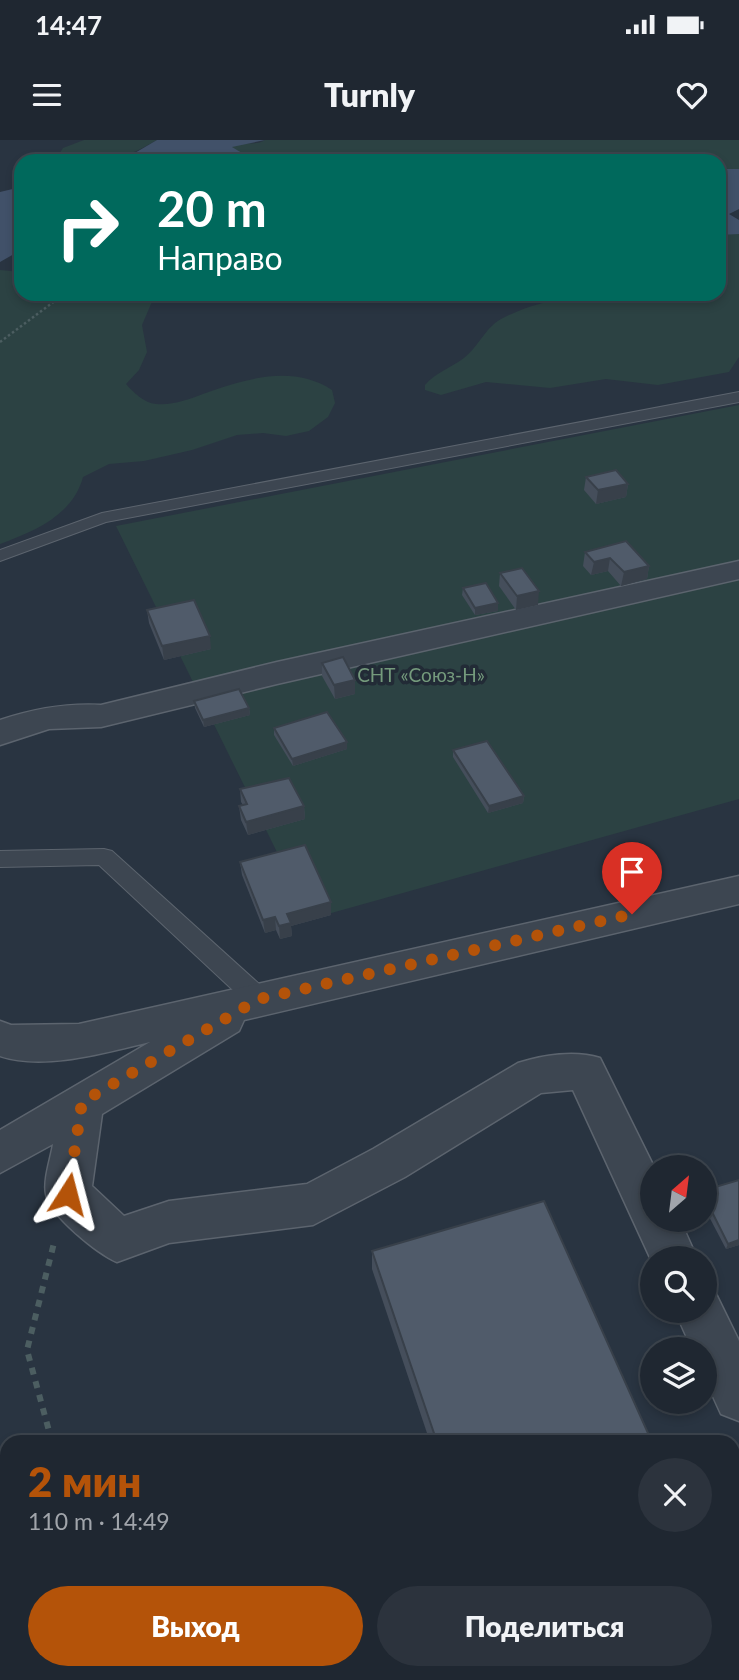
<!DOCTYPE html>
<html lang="ru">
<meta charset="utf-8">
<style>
body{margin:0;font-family:Lato,sans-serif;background:#2c333d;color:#f1f3f6;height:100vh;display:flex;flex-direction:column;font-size:26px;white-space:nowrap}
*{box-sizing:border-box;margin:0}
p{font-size:23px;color:#a1a5ab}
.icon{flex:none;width:38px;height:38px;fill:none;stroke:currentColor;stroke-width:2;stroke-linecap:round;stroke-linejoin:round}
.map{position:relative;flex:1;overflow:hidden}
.details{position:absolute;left:0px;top:1295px;width:740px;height:245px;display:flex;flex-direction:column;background:#1f2731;border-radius:21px 21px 0 0;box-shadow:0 4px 10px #0003,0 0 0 2px #3c444d}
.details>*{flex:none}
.hud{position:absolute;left:14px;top:14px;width:712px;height:147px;border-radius:21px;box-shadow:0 4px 10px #0003,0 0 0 2px #3c444d;background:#00695c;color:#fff;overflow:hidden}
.needle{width:46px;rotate:28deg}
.buttons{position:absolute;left:640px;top:1015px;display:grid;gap:14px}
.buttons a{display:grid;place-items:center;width:77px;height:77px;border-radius:50%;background:#1f2731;box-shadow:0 4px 10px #0003,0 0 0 2px #3c444d;font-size:35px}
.pin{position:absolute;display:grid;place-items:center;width:60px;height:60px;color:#fff;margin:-72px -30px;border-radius:50% 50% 50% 0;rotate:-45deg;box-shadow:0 0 7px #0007}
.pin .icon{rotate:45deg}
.me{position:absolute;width:77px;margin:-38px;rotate:9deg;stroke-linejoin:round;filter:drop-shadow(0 0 5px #0008)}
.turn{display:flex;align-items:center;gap:24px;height:147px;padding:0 28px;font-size:32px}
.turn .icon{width:91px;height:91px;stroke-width:2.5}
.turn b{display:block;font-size:49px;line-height:60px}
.round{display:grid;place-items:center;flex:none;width:74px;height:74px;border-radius:37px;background:#2c333d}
.headline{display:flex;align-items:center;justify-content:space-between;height:119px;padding:0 28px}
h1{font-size:42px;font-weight:800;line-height:52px;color:#b45309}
.primary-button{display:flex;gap:14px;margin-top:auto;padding:14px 28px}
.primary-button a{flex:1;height:80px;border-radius:42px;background:#b45309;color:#fff;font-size:28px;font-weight:800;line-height:80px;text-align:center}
.primary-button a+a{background:#2c333d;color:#f1f3f6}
.status{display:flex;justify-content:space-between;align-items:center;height:49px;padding:0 35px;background:#1f2731;direction:ltr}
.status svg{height:19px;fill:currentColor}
header{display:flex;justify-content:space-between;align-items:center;height:91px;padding:0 28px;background:#1f2731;font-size:32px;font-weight:800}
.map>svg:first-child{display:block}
</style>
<div class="status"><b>14:47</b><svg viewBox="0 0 49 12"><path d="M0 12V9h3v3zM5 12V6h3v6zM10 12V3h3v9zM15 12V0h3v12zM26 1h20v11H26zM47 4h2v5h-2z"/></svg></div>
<header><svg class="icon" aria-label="menu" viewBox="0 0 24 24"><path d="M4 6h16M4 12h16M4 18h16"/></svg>Turnly<svg class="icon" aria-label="heart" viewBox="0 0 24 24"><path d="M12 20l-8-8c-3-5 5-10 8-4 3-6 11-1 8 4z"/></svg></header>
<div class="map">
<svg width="739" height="1540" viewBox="0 0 739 1540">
<rect width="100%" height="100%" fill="#293441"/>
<g fill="#2c4243">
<path d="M84,0H157C114,25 103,21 55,21L63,8Z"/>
<path d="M265,0H739V29H719V21H248L250,19L231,7C243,0 254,7 265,0Z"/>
<path d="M730,92L739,94V217L729,232L658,245L606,239L550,248L486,242L441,255L425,250V245C436,232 451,228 464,218C478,207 486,187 501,179C568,144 647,154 719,154V95Z"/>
<path d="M0,130L21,132V154H152L154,157L142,185L147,212L139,230L126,244C134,253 144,263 156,264C171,266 190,259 203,254C245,239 292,224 332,250L335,263L328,277L309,291L286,296L263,293L237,295L192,310L144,321L109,324L83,337C73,375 35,391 0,404Z"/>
<polygon points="739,265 739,659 310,779 116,386"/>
</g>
<g fill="#415169">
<polygon points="157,0 265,0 232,7 247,16 248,21 231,21 222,17 196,21 111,21 128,17"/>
<polygon points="719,29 739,29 739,69 729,74 739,80 739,94 719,95"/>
<polygon points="21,47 21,110 0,122 0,52"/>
</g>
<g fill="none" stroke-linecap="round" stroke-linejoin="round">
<g stroke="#5c646e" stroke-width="2">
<g id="service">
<polygon points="739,252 739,262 106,382 0,421 0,410 102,373"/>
<polygon points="104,709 112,711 268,852 271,859 268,866 259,869 250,866 99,725 0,727 0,711"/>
</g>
</g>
<g stroke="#5c646e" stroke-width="3">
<g id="minor">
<path d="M739,421V439L277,544L101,587L49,589L0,605V580C33,569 66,563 101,565L277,522Z"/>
<path d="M739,736V764L244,880L239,891L102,974L92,1046L124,1076L169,1061L307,1044L373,1009L518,923C543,915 575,910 600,918L654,1027L653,1080H680L697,1118H653V1124L573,950L541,953L405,1037L313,1085L169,1103L117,1122C98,1114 49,1075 46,1054C43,1040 51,1018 53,1004L0,1033V990L150,902C107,912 44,931 0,916V881L11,885L79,884Z"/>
<polygon points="705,1150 716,1154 739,1201 739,1281 721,1274 705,1239 705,1209 692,1209 675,1171 705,1171"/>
</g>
</g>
<polyline stroke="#4c5e61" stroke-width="2.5" stroke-dasharray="2.5 2.5" stroke-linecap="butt" points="0,202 64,154"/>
<g stroke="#4c5e61" stroke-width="6" stroke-dasharray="7 7" stroke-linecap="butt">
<polyline points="52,1302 27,1210 55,1099"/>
<polyline points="108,1533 110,1540"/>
</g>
<use href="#service" fill="#3d4651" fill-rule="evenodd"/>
<use href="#minor" fill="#3d4651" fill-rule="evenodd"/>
</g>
<g fill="#454e5b">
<polygon points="586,337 628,344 626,357 596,364 584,350"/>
<polygon points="585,412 649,426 647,439 621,446 608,431 591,435 583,426"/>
<polygon points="500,433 538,465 516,470 499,446"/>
<polygon points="463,448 498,471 475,475 462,455"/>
<polygon points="147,470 211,509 164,520 149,483"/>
<polygon points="322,523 355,540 355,554 335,559 322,536"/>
<polygon points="194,561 249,568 250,575 204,587 195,568"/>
<polygon points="274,588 347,602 347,609 293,626 274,595"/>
<polygon points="453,610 524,656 523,663 488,673 453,617"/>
<polygon points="240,649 304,666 305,679 248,695 241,680 239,666 243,665 241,662"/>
<polygon points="240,722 331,762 331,775 291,786 292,796 280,799 276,790 265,793 242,735"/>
<polygon points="739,1040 739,1105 726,1109 705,1069 705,1050"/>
<polygon points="372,1111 652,1302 430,1302 372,1129"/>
<polygon points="739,1498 739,1537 730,1540 511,1540 509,1533 733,1533"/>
</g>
<g fill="#38404a">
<polygon points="628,344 626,357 596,364 598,350"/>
<polygon points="610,418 608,431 591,435 594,422"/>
<polygon points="649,426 647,439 621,446 624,432"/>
<polygon points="539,451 538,465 516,470 517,456"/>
<polygon points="498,463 498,471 475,475 475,468"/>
<polygon points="210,496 211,509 164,520 162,506"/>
<polygon points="355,540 355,554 335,559 334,545"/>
<polygon points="249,568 250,575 204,587 203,580"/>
<polygon points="347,602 347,609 293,626 292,619"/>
<polygon points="524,656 523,663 488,673 489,666"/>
<polygon points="304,666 305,679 248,695 246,682"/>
<polygon points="331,762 331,775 291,786 292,796 280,799 279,786 287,774"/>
<polygon points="275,777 276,790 265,793 263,780"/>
<polygon points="739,1100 739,1105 726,1109 728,1104"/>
<polygon points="739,1531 739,1537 730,1540 716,1540"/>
</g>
<g fill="#505b6a" stroke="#38404a" stroke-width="2">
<polygon points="616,330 628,344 598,350 586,337"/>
<polygon points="626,401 649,426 624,432 610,418 594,422 585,412"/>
<polygon points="522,428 539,451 517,456 500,433"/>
<polygon points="486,443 498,463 475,468 463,448"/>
<polygon points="194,460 210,496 162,506 147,470"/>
<polygon points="343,517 355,540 334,545 322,523"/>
<polygon points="239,549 249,568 203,580 194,561"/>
<polygon points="327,572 347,602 292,619 274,588"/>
<polygon points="487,601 524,656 489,666 453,610"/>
<polygon points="289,638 304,666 246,682 239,666 247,664 240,649"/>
<polygon points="305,705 331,762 287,774 291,783 279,786 275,777 263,780 240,722"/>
<polygon points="739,1040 739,1100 728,1104 705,1058 705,1050"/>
<polygon points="544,1061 652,1302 437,1302 372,1111"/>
<polygon points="733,1485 739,1498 739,1531 716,1540 519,1540 516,1533 733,1533"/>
</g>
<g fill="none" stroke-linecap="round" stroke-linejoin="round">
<polyline stroke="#b45309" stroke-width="12" stroke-dasharray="0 21.6" points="68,1054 82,962 259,859 632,774"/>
</g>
<g text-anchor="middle" stroke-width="7" stroke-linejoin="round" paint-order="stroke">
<g font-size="19" fill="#749a7c" stroke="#222b36">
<text x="421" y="542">СНТ «Союз-Н»</text>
</g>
</g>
</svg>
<div class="buttons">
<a><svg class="needle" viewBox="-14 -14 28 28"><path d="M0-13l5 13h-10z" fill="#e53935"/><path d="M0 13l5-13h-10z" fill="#a1a5ab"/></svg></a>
<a><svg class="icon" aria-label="search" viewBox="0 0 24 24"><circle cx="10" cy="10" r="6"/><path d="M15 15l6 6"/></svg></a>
<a><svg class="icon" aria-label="layers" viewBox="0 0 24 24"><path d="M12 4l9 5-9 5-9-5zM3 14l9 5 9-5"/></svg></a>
</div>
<div class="pin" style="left:632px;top:774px;background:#d93025"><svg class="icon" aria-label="arrive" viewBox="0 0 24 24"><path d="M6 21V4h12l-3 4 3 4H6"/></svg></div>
<svg class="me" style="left:68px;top:1054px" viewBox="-20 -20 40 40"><path d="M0-17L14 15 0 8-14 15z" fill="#b45309" stroke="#fff" stroke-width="4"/></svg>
<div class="hud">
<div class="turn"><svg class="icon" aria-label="right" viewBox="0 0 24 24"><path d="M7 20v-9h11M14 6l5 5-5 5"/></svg><div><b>20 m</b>Направо</div></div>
</div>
<section class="details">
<div class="headline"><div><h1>2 мин</h1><p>110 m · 14:49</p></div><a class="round"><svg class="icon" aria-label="close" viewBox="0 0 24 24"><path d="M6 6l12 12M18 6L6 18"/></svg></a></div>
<div class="primary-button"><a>Выход</a><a>Поделиться</a></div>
</section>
</div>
